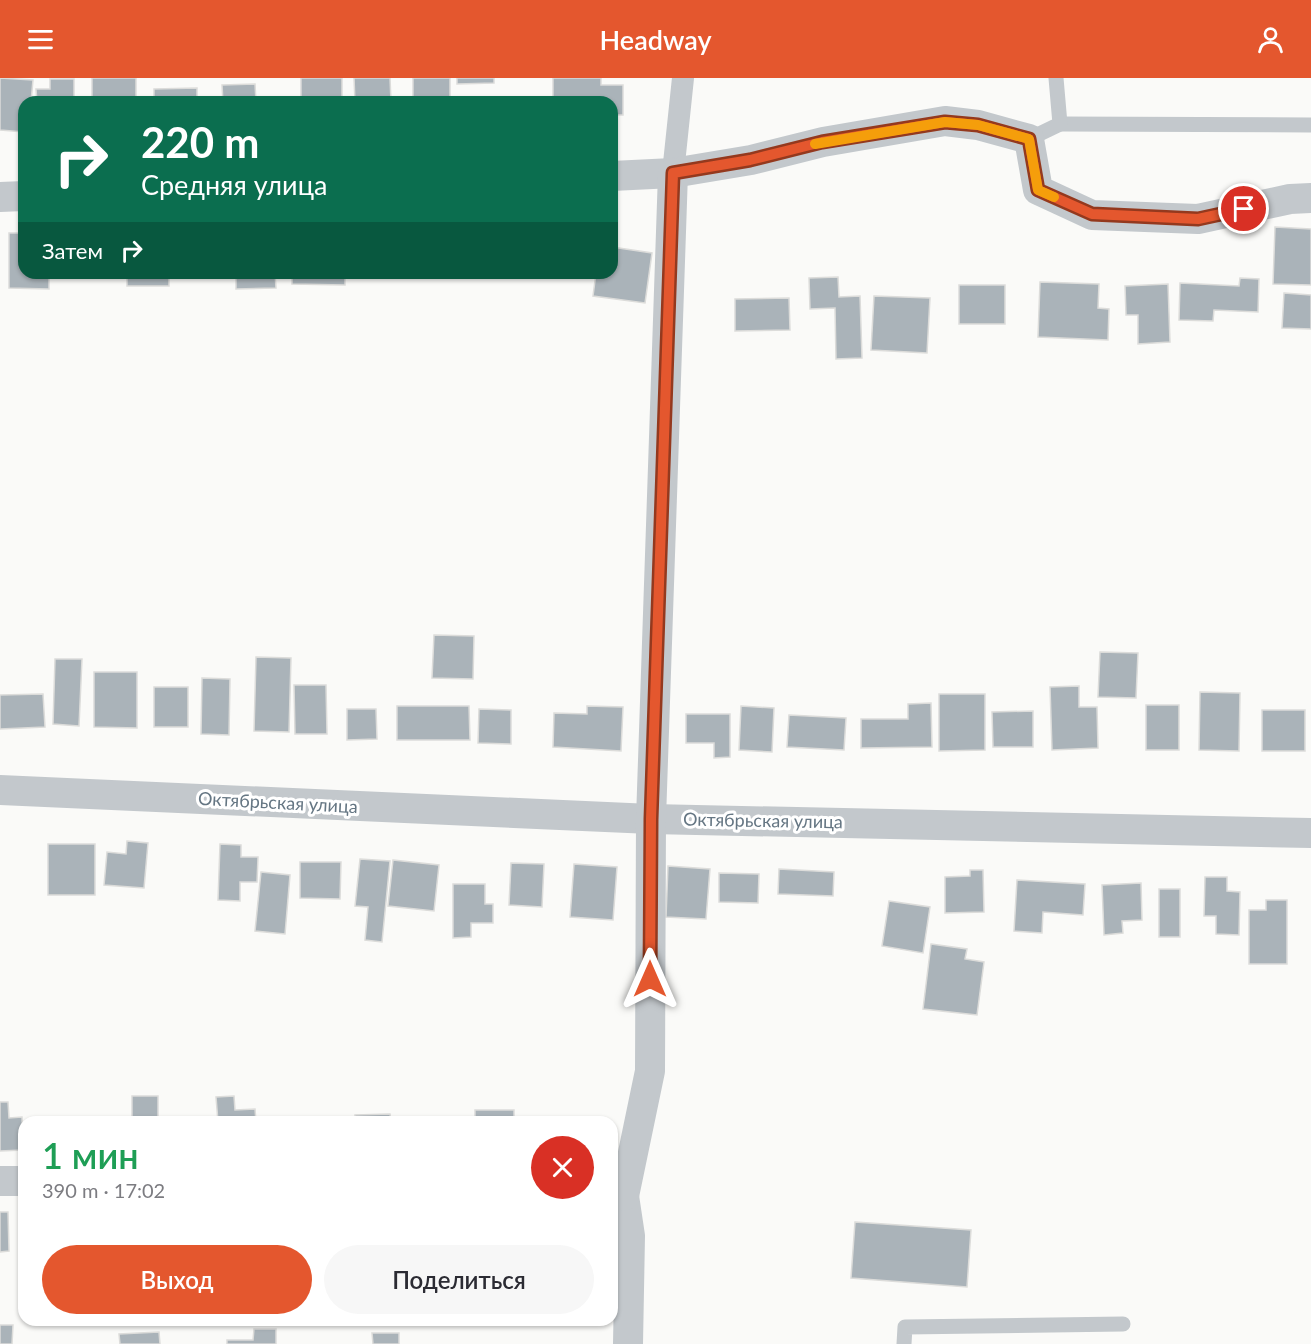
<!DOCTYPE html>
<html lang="ru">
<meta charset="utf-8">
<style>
body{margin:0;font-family:Lato,sans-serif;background:#f7f7f7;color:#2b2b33;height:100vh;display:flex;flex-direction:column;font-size:22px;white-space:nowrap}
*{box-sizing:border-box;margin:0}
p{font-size:20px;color:#7c7c81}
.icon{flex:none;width:33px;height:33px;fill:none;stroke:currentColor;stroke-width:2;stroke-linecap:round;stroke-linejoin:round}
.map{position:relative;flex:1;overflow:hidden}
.drawer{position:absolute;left:18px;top:1038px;width:600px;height:210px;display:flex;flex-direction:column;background:#fff;border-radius:18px;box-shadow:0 2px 4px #0004}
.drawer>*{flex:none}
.guide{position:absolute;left:18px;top:18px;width:600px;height:183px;border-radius:18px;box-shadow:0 2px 4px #0004;background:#0b6e4f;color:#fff;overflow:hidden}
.pin{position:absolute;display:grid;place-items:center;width:51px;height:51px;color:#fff;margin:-26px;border:3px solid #fff;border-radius:50%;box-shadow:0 2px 6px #0007}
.me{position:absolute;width:66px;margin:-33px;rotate:0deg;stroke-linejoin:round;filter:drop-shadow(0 0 4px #0008)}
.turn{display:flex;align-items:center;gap:21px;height:126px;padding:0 24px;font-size:27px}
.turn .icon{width:78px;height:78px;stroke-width:2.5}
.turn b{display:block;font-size:42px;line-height:51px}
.then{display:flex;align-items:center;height:57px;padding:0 24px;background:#0003;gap:12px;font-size:22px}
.round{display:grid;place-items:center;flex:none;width:63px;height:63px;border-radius:32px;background:#f7f7f7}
.head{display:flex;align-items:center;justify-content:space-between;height:102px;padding:0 24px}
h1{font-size:36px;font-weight:600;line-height:45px;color:#1e9e55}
.primary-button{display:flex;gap:12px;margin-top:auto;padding:12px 24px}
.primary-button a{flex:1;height:69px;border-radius:36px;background:#e4572e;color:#fff;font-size:24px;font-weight:600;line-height:69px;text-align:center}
.primary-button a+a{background:#f7f7f7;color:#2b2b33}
header{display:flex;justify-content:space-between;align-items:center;height:78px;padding:0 24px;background:#e4572e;color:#fff;font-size:27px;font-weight:600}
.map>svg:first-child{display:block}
</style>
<header><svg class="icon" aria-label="menu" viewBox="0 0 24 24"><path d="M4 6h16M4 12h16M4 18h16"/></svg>Headway<svg class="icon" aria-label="person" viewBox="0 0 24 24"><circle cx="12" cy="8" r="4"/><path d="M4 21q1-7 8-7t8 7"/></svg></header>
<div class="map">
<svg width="1311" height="1266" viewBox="0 0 1311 1266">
<rect width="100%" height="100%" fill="#fafaf8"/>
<g fill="#aab3b9" stroke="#dcdcda" stroke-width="1.5">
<polygon points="0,0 33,2 31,24 24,24 24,54 0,52"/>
<rect x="92" y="0" width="44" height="24"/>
<rect x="301" y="0" width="41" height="24"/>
<polygon points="354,0 390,0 391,24 355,24"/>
<rect x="413" y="0" width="37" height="24"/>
<polygon points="457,0 494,0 494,5 457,6"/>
<polygon points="553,0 601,0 601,7 623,7 623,37 612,37 612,24 553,24"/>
<polygon points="50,1 74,1 74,24 37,24 36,11 50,11"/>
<polygon points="255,6 256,24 223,24 222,7"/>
<polygon points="197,10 197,24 154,24 154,11"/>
<polygon points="1275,149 1311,151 1311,207 1273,206"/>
<polygon points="9,155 24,155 24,195 49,195 49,211 9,210"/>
<polygon points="612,169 652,175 645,225 593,218 596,195 612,195"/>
<rect x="127" y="195" width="42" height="13"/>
<polygon points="236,195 275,195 276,210 236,211"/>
<polygon points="292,195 345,195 345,207 292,206"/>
<polygon points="838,199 839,219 860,218 862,280 836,281 835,230 810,231 809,200"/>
<polygon points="1240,200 1259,201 1258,234 1214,232 1213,243 1179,242 1180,205 1239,208"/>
<polygon points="1040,204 1099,206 1098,230 1109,231 1108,262 1038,259"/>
<polygon points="1168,206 1170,264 1138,266 1138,237 1126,237 1125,208"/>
<rect x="959" y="207" width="46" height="39"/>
<polygon points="1284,215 1311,217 1311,251 1282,250"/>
<polygon points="874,218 930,220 927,275 871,272"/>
<polygon points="789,220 790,252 735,253 735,221"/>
<polygon points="434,557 474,558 473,601 432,600"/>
<polygon points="1100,574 1138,575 1136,620 1098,619"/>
<polygon points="256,579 291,580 289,654 254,653"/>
<polygon points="55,581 82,581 79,648 53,646"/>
<polygon points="94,594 137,594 137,650 94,649"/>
<polygon points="202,600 230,601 229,657 201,656"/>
<polygon points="294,607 326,607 327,656 295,656"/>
<polygon points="1079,608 1079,629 1097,629 1098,670 1052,672 1050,609"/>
<rect x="154" y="609" width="34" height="40"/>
<polygon points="1200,614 1240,615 1239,673 1199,672"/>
<polygon points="43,616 45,649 0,651 0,617"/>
<polygon points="939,616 985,616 985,672 939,673"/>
<polygon points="931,625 932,669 861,670 861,641 908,641 908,626"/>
<rect x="1146" y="627" width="33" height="45"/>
<polygon points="397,628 469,628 470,662 397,662"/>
<polygon points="587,628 623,629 621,673 553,669 554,635 587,636"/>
<polygon points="741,628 774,630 772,674 739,672"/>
<polygon points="347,631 376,631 377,661 347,662"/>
<polygon points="479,631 511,632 511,666 478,665"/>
<rect x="1262" y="632" width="43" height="41"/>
<polygon points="1033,633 1033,669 993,669 992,634"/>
<polygon points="686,636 730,636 730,679 714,680 714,665 686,665"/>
<polygon points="789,637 846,640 844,672 787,669"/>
<polygon points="127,763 148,765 144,810 104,807 107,774 126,776"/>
<rect x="48" y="766" width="47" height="51"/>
<polygon points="220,766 241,767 241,779 258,779 257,804 240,804 240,823 218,822"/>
<polygon points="360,781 390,783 382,864 365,862 368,829 355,828"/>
<polygon points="393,782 439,787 434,833 388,828"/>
<polygon points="300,784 341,784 340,821 300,820"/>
<polygon points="511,785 544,786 542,829 509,827"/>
<polygon points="574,786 617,789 613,842 570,839"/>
<polygon points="668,788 710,791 706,841 666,839"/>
<polygon points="779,791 834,794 833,818 778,816"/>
<polygon points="970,792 983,792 984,834 945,835 945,799 970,798"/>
<polygon points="261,794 290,797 285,856 255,853"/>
<polygon points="719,795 759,796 758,825 719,824"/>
<polygon points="1205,799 1227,799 1227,813 1240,814 1239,857 1216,856 1216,838 1204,838"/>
<polygon points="1017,802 1085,806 1083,837 1043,834 1042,855 1014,853"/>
<polygon points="1141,805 1142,842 1122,843 1123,855 1104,857 1102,807"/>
<polygon points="453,806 485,806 485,826 493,826 493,845 471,845 471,859 453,860"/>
<rect x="1159" y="811" width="21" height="48"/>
<polygon points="1266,822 1287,822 1287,886 1249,886 1249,832 1266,832"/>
<polygon points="889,823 930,829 923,875 882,868"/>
<polygon points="931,866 967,871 965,881 984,884 977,937 923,931"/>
<polygon points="132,1018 158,1018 158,1044 92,1044 92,1041 132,1040"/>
<polygon points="234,1018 235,1032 255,1031 256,1044 218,1044 216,1019"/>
<polygon points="0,1024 8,1024 9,1040 22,1039 23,1072 0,1073"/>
<polygon points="475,1032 514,1032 514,1044 450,1044 450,1041 475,1041"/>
<polygon points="390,1036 391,1044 355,1044 355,1037"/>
<polygon points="558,1042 608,1043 608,1044 558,1044"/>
<polygon points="0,1134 8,1134 9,1173 0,1174"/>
<polygon points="619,1144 619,1189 612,1189 612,1145"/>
<polygon points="855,1144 971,1152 967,1209 851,1200"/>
<polygon points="0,1247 13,1247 12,1266 0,1266"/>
<polygon points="254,1251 276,1251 276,1266 227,1266 227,1262 253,1262"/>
<polygon points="159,1254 160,1266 120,1266 119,1256"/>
<polygon points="372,1255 399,1255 399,1266 373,1266"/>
</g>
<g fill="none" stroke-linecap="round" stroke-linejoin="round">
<g stroke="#c3c8cc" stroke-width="15">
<polyline points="1060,46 1311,47"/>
<polyline points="1029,61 1060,46 1056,0"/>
<polyline points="904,1266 905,1249 1123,1246"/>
</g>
<polyline stroke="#c3c8cc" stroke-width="22" points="673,95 683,0"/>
<g stroke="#c3c8cc" stroke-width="30">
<polyline points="612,98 673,95 751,82 823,64 945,43 978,47 1029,61 1038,112 1092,137 1198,141 1290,121 1311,120"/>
<polyline points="0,119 24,118"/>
<polyline points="0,712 651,741 1311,755"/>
<polyline points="0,1103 24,1103"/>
<polyline points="612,1118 624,1118 630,1158 628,1266"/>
<polyline points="624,1118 650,993 651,741 673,95"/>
</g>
</g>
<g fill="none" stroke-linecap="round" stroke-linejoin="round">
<g stroke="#94391e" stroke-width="15">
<polyline id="route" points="650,901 651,741 673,95 750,82 822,64 945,44 978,47 1029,61 1038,112 1092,136 1198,141 1244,131"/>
</g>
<use href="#route" stroke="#e4572e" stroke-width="10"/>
<polyline stroke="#f59e0b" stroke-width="10" points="815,66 945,44 978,47 1029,61 1038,112 1054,119"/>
</g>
<g text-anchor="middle" stroke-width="6" stroke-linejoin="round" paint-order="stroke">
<g font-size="18" fill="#657683" stroke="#fff">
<text transform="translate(278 725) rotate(3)" y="6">Октябрьская улица</text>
<text transform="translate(763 743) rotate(1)" y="6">Октябрьская улица</text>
</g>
</g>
</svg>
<div class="pin" style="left:1244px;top:131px;background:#d93025"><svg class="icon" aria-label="arrive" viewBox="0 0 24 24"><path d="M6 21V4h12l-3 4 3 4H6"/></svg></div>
<svg class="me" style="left:650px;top:901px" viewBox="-20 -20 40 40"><path d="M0-17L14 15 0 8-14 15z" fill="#e4572e" stroke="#fff" stroke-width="4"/></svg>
<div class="guide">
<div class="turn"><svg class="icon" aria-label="right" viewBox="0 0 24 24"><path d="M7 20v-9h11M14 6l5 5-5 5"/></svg><div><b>220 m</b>Средняя улица</div></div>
<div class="then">Затем<svg class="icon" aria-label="right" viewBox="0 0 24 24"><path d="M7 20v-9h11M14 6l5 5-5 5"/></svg></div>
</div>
<section class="drawer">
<div class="head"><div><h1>1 мин</h1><p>390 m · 17:02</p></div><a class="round" style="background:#d93025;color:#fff"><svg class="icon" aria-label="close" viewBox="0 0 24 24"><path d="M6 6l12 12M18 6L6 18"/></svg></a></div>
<div class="primary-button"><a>Выход</a><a>Поделиться</a></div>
</section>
</div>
